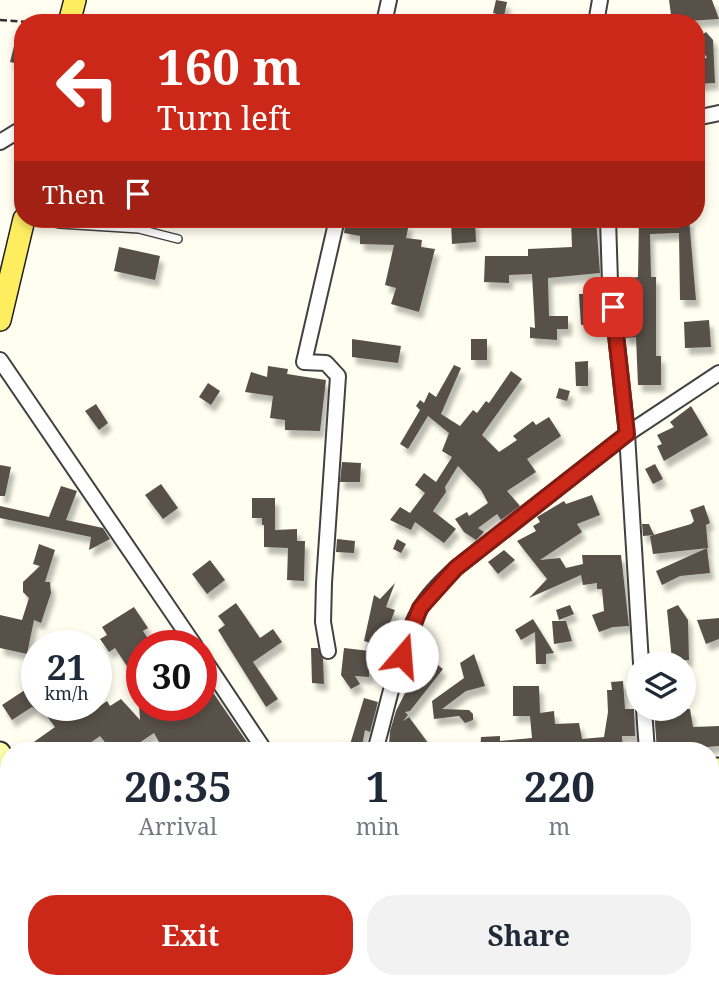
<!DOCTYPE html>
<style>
body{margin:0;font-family:"Noto Serif",serif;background:#f2f2f3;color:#1f2937;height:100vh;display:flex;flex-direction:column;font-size:26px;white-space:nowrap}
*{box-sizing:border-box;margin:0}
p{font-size:23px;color:#747a83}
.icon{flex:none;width:38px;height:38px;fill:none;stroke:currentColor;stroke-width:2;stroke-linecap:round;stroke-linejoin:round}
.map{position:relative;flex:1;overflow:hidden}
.side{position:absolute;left:0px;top:742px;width:719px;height:247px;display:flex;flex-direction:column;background:#fff;border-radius:28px 28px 0 0;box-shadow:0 4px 10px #0003}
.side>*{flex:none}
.top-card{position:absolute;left:14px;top:14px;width:691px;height:214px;border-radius:28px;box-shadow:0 4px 10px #0003;background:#cc2819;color:#fff;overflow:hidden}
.controls{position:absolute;left:626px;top:651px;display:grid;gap:14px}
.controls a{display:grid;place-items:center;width:70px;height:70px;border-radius:50%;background:#fff;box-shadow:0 4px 10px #0003;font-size:35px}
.speed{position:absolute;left:21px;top:630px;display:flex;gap:14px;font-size:35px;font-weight:700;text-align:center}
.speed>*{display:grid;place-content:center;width:91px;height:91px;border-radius:50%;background:#fff;box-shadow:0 4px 10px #0003;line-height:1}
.speed small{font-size:18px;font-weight:400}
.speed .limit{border:10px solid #d22;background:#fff;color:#111}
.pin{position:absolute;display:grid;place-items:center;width:60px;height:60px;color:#fff;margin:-30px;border-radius:14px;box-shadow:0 4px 10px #0006}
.me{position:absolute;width:77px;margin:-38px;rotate:18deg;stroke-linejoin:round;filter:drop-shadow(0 0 5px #0008)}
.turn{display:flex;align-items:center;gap:24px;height:147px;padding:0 28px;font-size:32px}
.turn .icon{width:91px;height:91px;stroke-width:2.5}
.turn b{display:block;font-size:49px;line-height:60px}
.then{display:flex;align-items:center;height:66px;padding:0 28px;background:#0003;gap:14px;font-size:26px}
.eta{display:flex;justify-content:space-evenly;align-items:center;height:119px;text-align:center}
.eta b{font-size:42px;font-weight:700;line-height:49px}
.primary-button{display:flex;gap:14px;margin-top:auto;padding:14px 28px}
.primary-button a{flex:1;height:80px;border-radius:28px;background:#cc2819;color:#fff;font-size:28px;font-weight:700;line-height:80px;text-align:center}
.primary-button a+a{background:#f2f2f3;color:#1f2937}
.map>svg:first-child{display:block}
</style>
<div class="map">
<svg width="719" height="988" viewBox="0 0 719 988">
<defs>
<filter id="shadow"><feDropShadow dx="4" dy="7" stdDeviation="2" flood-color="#0004"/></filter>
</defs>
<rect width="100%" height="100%" fill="#fffef0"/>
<g fill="#58514a" filter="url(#shadow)">
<polygon points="496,0 507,2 504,16 493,13"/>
<polygon points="669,0 712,0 719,19 672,22"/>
<polygon points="19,26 23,26 23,65 10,62"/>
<polygon points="706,32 713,40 715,83 696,84 696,59 707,58 696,39"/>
<polygon points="346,219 409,224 406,238 422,240 421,247 435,249 419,312 391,304 396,288 385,285 394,245 360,244 360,236 344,233"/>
<polygon points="571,219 596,219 600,273 548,278 549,316 568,316 568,329 557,329 557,340 530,338 530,327 535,328 532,274 509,275 509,283 484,282 485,256 528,256 528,249 572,247"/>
<polygon points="639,219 689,219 696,300 680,300 679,233 650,234 651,277 656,277 656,356 661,356 661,385 638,385 636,337 626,338 624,318 628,317 627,278 638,277"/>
<polygon points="451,221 475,221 476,242 452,244"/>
<polygon points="119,247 160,256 155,280 114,271"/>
<polygon points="579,294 590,294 591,324 581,325"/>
<polygon points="709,320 711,347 685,348 684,322"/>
<polygon points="352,339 401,346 398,363 352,357"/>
<rect x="471" y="339" width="16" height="21"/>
<polygon points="588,361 588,386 576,386 575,362"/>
<polygon points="454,365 461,368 441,414 460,426 473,410 477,413 486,401 489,403 511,371 522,379 482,435 499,452 517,440 513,436 533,421 536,425 549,417 561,436 527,459 536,472 507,491 520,506 501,520 497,514 478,528 484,532 476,540 464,532 455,519 467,512 469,516 488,503 481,490 458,466 445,487 446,492 433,511 456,529 444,543 415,522 411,530 390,520 400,507 410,513 425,493 415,485 424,473 436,482 452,457 442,451 449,433 428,416 408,449 400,444 420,410 416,406 420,400 424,403 429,392 436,397"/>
<polygon points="268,366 288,369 287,374 326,380 320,431 285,430 285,420 270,418 273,396 245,392 251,372 267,377"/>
<polygon points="208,383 220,391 211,405 199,397"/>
<polygon points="559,388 570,391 567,401 556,398"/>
<polygon points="96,404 108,423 99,430 85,411"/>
<polygon points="691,406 708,435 664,461 657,446 662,444 657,435 674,427 670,422"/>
<polygon points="342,462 361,463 360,482 340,482"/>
<polygon points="655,464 663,479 653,484 645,469"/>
<polygon points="0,465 11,467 5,496 0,496"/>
<polygon points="161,484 178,508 163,519 145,495"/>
<polygon points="61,486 77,491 66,520 103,528 110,539 89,550 91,537 0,518 0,506 49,517"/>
<polygon points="592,495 600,515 577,524 582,532 540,560 560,558 566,568 583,564 582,555 621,555 629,626 613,627 599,632 592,615 604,611 602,589 597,589 597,583 583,585 581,575 529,598 547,579 517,541 536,531 533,526 540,522 537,517 564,501 566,504"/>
<polygon points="252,498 275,498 275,530 297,529 297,541 305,541 304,581 287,580 288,548 264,547 264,525 262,525 262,518 252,518"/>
<polygon points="704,505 710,523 706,525 708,548 653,554 650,536 691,524 694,521 690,510"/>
<polygon points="642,524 649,524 654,535 643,536"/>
<polygon points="337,539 355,541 354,553 336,552"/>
<polygon points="397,539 406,544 401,553 393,549"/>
<polygon points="39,544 55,550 45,582 50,582 51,593 41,623 34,620 27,654 0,648 0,615 22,620 29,598 23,592 23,582 40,566 33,564"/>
<polygon points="707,548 710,573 680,576 662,585 656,571"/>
<polygon points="504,550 515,560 498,574 488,562"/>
<polygon points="210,560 225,580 207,594 192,574"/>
<polygon points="395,583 386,607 395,610 389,626 385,626 380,646 364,641 374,595 380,599"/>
<polygon points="236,603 260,638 273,629 282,642 253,662 278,699 266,707 218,630 225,625 218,616"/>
<polygon points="570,605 574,614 559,620 556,610"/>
<polygon points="678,605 688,620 689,660 672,660 667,610"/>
<polygon points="134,607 148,628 143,631 153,646 142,646 142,689 115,648 109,652 100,639 107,635 102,627"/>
<polygon points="719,618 719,639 706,644 697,620"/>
<polygon points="533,619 554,653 546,654 546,664 536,664 535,632 521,640 515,630"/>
<polygon points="552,621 566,621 572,641 554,644"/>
<polygon points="311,648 318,648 323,659 324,684 312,683"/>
<polygon points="344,648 370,651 369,677 355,676 360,684 351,689 341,675"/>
<polygon points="474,654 485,686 466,691 442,709 469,710 473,714 473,720 465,723 459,716 434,719 432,701 464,678 460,663"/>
<polygon points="430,659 443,669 410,711 405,712 408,715 403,721 409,717 434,751 408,751 404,745 389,744 390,731 396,711 415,673 418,674"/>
<polygon points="201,675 253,751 164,751 154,733 127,751 112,751 100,736 79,751 36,751 31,744 55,727 46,715 32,707 12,720 2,705 37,682 37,703 33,705 98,703 100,706 107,701 110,706 121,699 140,720 139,705 201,705"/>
<polygon points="623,681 625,709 634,709 635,736 622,736 623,751 480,751 481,737 500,736 500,741 532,738 530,716 513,716 513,686 539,686 540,713 554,711 555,724 579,723 582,739 604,737 608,712 607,690 612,690 611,682"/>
<polygon points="364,698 378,702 370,732 365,730 361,751 348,751"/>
<polygon points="654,709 690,709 693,727 719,726 719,746 657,751"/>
</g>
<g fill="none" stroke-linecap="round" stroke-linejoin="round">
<g stroke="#414141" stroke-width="10">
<polyline id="lane" points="37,219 60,224 139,229 178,239"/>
</g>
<g stroke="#414141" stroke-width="18">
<g id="street">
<polyline points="384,23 389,0"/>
<polyline points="596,23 600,0"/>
<polyline points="696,118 719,113"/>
<polyline points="0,142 23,128"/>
<polyline points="608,219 610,282 627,434 641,663"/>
<polyline points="0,360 195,646"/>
<polyline points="328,651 323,622 324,583 338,376 326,363 304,362 337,219"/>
<polyline points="201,655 265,751"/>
<polyline points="644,709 647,751"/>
<path d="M375,751C387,710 400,643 420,609C429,593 444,580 456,568L627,434L719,373"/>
<polyline points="710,924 719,923"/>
<polyline points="549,980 549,988"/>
<polyline points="624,988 651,980"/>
</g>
</g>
<g stroke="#303030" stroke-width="23">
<g id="secondary">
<polyline points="0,752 9,766"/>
<polyline points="710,769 719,768"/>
<polyline points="0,959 9,953"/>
</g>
</g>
<g stroke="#1f1f1f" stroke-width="24">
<g id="primary">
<polyline points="69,23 75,0"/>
<polyline points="0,320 24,219"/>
</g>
</g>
<polyline stroke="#303030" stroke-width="2.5" stroke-dasharray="7 3.5" stroke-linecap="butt" points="0,20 42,23"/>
<use href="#lane" stroke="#fff" stroke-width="7"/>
<use href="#street" stroke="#fff" stroke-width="14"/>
<use href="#secondary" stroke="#fdffab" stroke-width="19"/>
<use href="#primary" stroke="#ffed60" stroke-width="21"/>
</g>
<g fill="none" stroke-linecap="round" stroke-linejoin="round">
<g stroke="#851a10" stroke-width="18">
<polyline id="route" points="402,656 420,608 456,568 627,434 613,307"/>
</g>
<use href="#route" stroke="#cc2819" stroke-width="12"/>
</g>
</svg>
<div class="controls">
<a><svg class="icon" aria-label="layers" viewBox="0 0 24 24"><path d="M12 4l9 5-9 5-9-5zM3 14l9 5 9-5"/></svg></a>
</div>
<div class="speed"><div>21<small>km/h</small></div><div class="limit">30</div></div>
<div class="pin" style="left:613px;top:307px;background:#d93025"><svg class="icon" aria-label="arrive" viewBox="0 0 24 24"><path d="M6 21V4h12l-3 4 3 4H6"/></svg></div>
<svg class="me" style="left:402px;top:656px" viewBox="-20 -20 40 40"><circle r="19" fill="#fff"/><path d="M0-13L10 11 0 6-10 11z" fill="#cc2819"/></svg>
<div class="top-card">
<div class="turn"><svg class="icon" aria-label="left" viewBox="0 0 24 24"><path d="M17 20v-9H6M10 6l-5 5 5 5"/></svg><div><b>160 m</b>Turn left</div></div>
<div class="then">Then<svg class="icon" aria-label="arrive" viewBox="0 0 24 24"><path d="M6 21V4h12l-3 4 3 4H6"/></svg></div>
</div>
<section class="side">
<div class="eta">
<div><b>20:35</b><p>Arrival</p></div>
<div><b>1</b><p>min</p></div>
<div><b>220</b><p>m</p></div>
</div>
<div class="primary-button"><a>Exit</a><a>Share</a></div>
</section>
</div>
